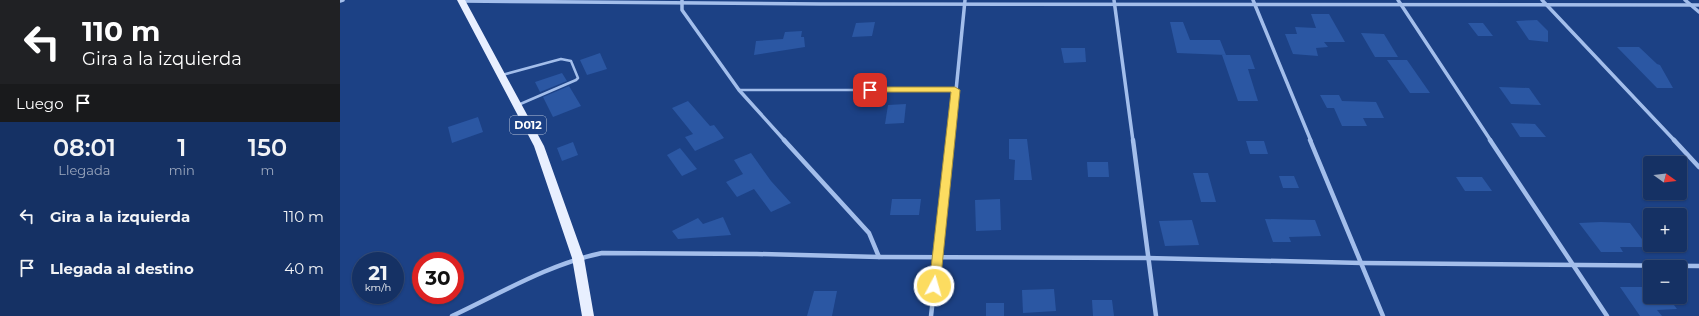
<!DOCTYPE html>
<html lang="es">
<meta charset="utf-8">
<style>
body{margin:0;font-family:Montserrat,sans-serif;background:#1e396a;color:#f1f3f6;height:100vh;display:flex;flex-direction:column;font-size:15px;white-space:nowrap}
*{box-sizing:border-box;margin:0}
p{font-size:13px;color:#9da9bf}
.icon{flex:none;width:22px;height:22px;fill:none;stroke:currentColor;stroke-width:2;stroke-linecap:round;stroke-linejoin:round}
.map{position:relative;flex:1;overflow:hidden}
.sheet{display:flex;flex-direction:column;background:#153164;width:340px}
.sheet>*{flex:none}
.top-card{background:#202124;color:#fff;overflow:hidden}
.needle{width:26px;rotate:105deg}
.fabs{position:absolute;left:1303px;top:156px;display:grid;gap:8px}
.fabs a{display:grid;place-items:center;width:44px;height:44px;border-radius:4px;background:#153164;box-shadow:0 1px 3px #0004,0 0 0 1px #344c78;font-size:20px}
.speed{position:absolute;left:12px;top:252px;display:flex;gap:8px;font-size:20px;font-weight:700;text-align:center}
.speed>*{display:grid;place-content:center;width:52px;height:52px;border-radius:50%;background:#153164;box-shadow:0 1px 3px #0004,0 0 0 1px #344c78;line-height:1}
.speed small{font-size:10px;font-weight:400}
.speed .limit{border:6px solid #d22;background:#fff;color:#111}
.pin{position:absolute;display:grid;place-items:center;width:34px;height:34px;color:#fff;margin:-17px;border-radius:8px;box-shadow:0 2px 6px #0006}
.me{position:absolute;width:44px;margin:-22px;rotate:6deg;stroke-linejoin:round;filter:drop-shadow(0 0 3px #0008)}
.turn{display:flex;align-items:center;gap:14px;height:84px;padding:0 16px;font-size:18px}
.turn .icon{width:52px;height:52px;stroke-width:2.5}
.turn b{display:block;font-size:28px;line-height:34px}
.then{display:flex;align-items:center;height:38px;padding:0 16px;background:#0003;gap:8px;font-size:15px}
.eta{display:flex;justify-content:space-evenly;align-items:center;height:68px;text-align:center}
.eta b{font-size:24px;font-weight:600;line-height:28px}
ul{padding:0;list-style:none}
li{display:flex;align-items:center;gap:12px;height:52px;padding:0 16px}
li div{flex:1}
li b{display:block;font-size:15px}
li em{font-style:normal}
main{display:flex;flex:1;min-height:0}
.map>svg:first-child{display:block}
</style>
<main>
<section class="sheet">
<div class="top-card">
<div class="turn"><svg class="icon" aria-label="left" viewBox="0 0 24 24"><path d="M17 20v-9H6M10 6l-5 5 5 5"/></svg><div><b>110 m</b>Gira a la izquierda</div></div>
<div class="then">Luego<svg class="icon" aria-label="arrive" viewBox="0 0 24 24"><path d="M6 21V4h12l-3 4 3 4H6"/></svg></div>
</div>
<div class="eta">
<div><b>08:01</b><p>Llegada</p></div>
<div><b>1</b><p>min</p></div>
<div><b>150</b><p>m</p></div>
</div>
<ul>
<li><svg class="icon" aria-label="left" viewBox="0 0 24 24"><path d="M17 20v-9H6M10 6l-5 5 5 5"/></svg><div><b>Gira a la izquierda</b></div><em>110 m</em></li>
<li><svg class="icon" aria-label="arrive" viewBox="0 0 24 24"><path d="M6 21V4h12l-3 4 3 4H6"/></svg><div><b>Llegada al destino</b></div><em>40 m</em></li>
</ul>
</section>
<div class="map">
<svg width="1359" height="316" viewBox="0 0 1359 316">
<rect width="100%" height="100%" fill="#1c4185"/>
<g fill="#2b57a3">
<polygon points="971,14 989,14 1005,42 984,42 988,47 976,48 978,56 953,54 945,34 957,34 955,27 976,28"/>
<polygon points="1197,20 1208,31 1208,42 1189,40 1176,21"/>
<polygon points="535,22 532,36 512,37 516,23"/>
<polygon points="830,22 843,22 850,40 880,40 886,55 837,53"/>
<polygon points="1128,23 1143,23 1153,36 1138,36"/>
<polygon points="462,31 461,37 464,37 465,47 414,55 416,41 443,39 445,32"/>
<polygon points="1021,33 1044,34 1058,57 1035,57"/>
<polygon points="1277,47 1299,47 1317,64 1320,65 1333,88 1317,88"/>
<polygon points="721,48 745,48 746,62 724,63"/>
<polygon points="260,53 267,69 247,75 240,60"/>
<polygon points="882,55 910,55 915,69 908,69 918,101 898,101"/>
<polygon points="1047,60 1067,60 1090,93 1070,93"/>
<polygon points="222,73 227,81 200,92 195,82"/>
<polygon points="229,86 241,106 213,117 203,97"/>
<polygon points="1159,87 1189,88 1201,105 1171,104"/>
<polygon points="980,95 999,95 1002,101 1036,102 1044,118 1023,118 1027,126 1002,126 994,108 987,108"/>
<polygon points="348,101 370,126 374,125 384,138 355,151 345,137 353,134 332,108"/>
<polygon points="566,104 564,123 545,124 548,105"/>
<polygon points="138,117 143,132 112,143 108,127"/>
<polygon points="1171,123 1195,124 1206,137 1180,137"/>
<polygon points="669,139 687,139 692,180 674,180 675,160 669,159"/>
<polygon points="906,141 924,141 928,154 910,154"/>
<polygon points="233,142 238,155 222,161 217,148"/>
<polygon points="340,148 357,169 342,176 327,155"/>
<polygon points="411,153 431,181 451,203 431,212 414,189 397,197 386,182 403,174 394,160"/>
<polygon points="747,162 768,162 769,177 748,177"/>
<polygon points="853,173 868,173 876,202 861,202"/>
<polygon points="939,176 954,176 959,188 943,188"/>
<polygon points="1116,177 1142,177 1152,191 1125,191"/>
<polygon points="552,199 581,199 579,215 550,215"/>
<polygon points="660,199 661,230 636,231 635,200"/>
<polygon points="383,217 391,235 338,239 332,231 358,218 363,224"/>
<polygon points="925,219 975,220 981,236 949,237 951,242 933,242"/>
<polygon points="852,220 859,245 825,246 819,221"/>
<polygon points="1261,222 1290,223 1308,247 1280,247 1283,252 1261,252 1239,223"/>
<polygon points="1280,287 1310,287 1310,297 1328,297 1337,309 1317,310 1322,316 1300,316"/>
<polygon points="714,289 716,311 683,313 682,290"/>
<polygon points="474,291 497,291 492,316 467,316"/>
<polygon points="752,300 772,300 774,316 753,316"/>
<rect x="646" y="303" width="18" height="13"/>
</g>
<g fill="none" stroke-linecap="round" stroke-linejoin="round">
<g stroke="#a3beeb" stroke-width="2.5">
<polyline points="162,75 221,59 231,61 238,78 236,80 178,105"/>
<polyline points="399,90 615,90"/>
</g>
<g stroke="#a3beeb" stroke-width="3.5">
<polyline points="342,0 342,10 399,90 445,141"/>
<polyline points="774,0 793,141"/>
<polyline points="913,0 971,141"/>
<polyline points="1058,0 1151,141"/>
<polyline points="1202,0 1335,141"/>
<polyline points="1345,0 1359,12"/>
<polyline points="0,1 3,0"/>
<polyline points="122,1 481,4 1359,5"/>
<polyline points="611,141 625,0"/>
</g>
<g stroke="#a3beeb" stroke-width="4.5">
<polyline points="444,140 529,233 539,257"/>
<polyline points="793,140 816,316"/>
<polyline points="970,140 1043,316"/>
<polyline points="1150,140 1267,316"/>
<polyline points="1334,140 1359,167"/>
<path d="M112,316C161,293 209,264 262,253L417,254L539,257L807,258L1022,263L1359,266"/>
<polyline points="591,316 611,140"/>
</g>
<polygon fill="#e8efff" fill-rule="evenodd" points="117,0 125,0 204,146 244,258 254,316 242,316 232,258 194,146"/>
</g>
<polygon fill="#fcdc60" stroke="#a48f3e" points="530,87 615,87 620,90 600,286 598,289 594,291 590,289 589,286 611,92 527,92 526,90 527,88"/>
<g text-anchor="middle" stroke-width="4" stroke-linejoin="round" paint-order="stroke">
<rect fill="#1c4185" stroke="#bbc6da" stroke-width="1" x="170" y="116" width="36" height="18" rx="3"/>
<g font-size="11" font-weight="bold" fill="#fff">
<text x="188" y="129">D012</text>
</g>
</g>
</svg>
<div class="fabs">
<a><svg class="needle" viewBox="-14 -14 28 28"><path d="M0-13l5 13h-10z" fill="#e53935"/><path d="M0 13l5-13h-10z" fill="#9da9bf"/></svg></a>
<a>+</a>
<a>−</a>
</div>
<div class="speed"><div>21<small>km/h</small></div><div class="limit">30</div></div>
<div class="pin" style="left:530px;top:90px;background:#d93025"><svg class="icon" aria-label="arrive" viewBox="0 0 24 24"><path d="M6 21V4h12l-3 4 3 4H6"/></svg></div>
<svg class="me" style="left:594px;top:286px" viewBox="-20 -20 40 40"><circle r="17" fill="#fcdc60" stroke="#fff" stroke-width="3"/><path d="M0-11L8 9 0 5-8 9z" fill="#fff"/></svg>
</div>
</main>
